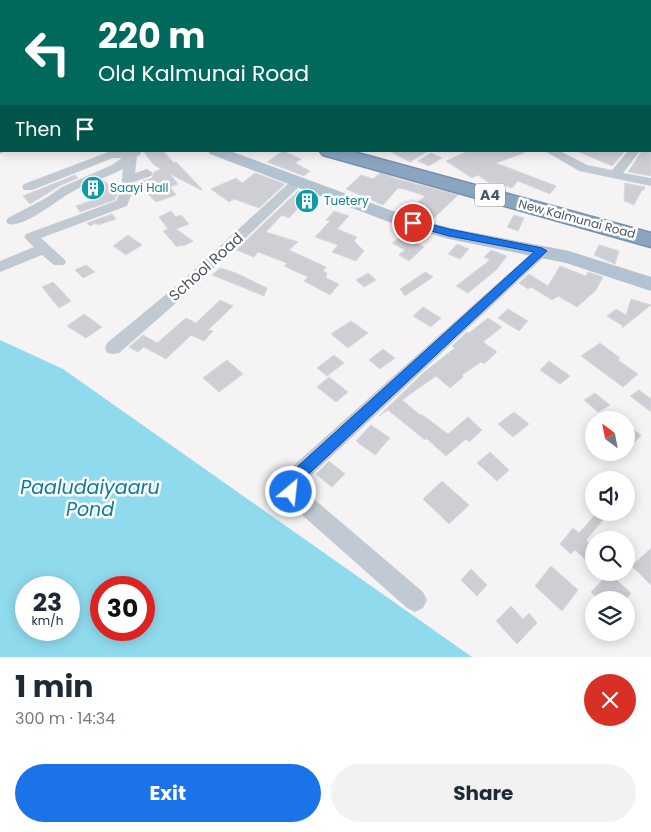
<!DOCTYPE html>
<meta charset="utf-8">
<style>
body{margin:0;font-family:Poppins,sans-serif;background:#f2f2f3;color:#1f2937;height:100vh;display:flex;flex-direction:column;font-size:19px;white-space:nowrap}
*{box-sizing:border-box;margin:0}
p{font-size:16px;color:#747a83}
.icon{flex:none;width:28px;height:28px;fill:none;stroke:currentColor;stroke-width:2;stroke-linecap:round;stroke-linejoin:round}
.map{position:relative;height:657px;overflow:hidden}
.drawer{display:flex;flex-direction:column;background:#fff;flex:1}
.drawer>*{flex:none}
.top-card{position:absolute;left:0px;top:0px;width:651px;height:152px;box-shadow:0 2px 12px #0003;background:#00695c;color:#fff;overflow:hidden}
.needle{width:32px;rotate:328deg}
.tools{position:absolute;left:585px;top:411px;display:grid;gap:10px}
.tools a{display:grid;place-items:center;width:50px;height:50px;border-radius:50%;background:#fff;box-shadow:0 2px 12px #0003;font-size:25px}
.speed{position:absolute;left:15px;top:576px;display:flex;gap:10px;font-size:25px;font-weight:700;text-align:center}
.speed>*{display:grid;place-content:center;width:65px;height:65px;border-radius:50%;background:#fff;box-shadow:0 2px 12px #0003;line-height:1}
.speed small{font-size:12px;font-weight:400}
.speed .limit{border:8px solid #d22;background:#fff;color:#111}
.pin{position:absolute;display:grid;place-items:center;width:42px;height:42px;color:#fff;margin:-21px;border:2px solid #fff;border-radius:50%;box-shadow:0 1px 5px #0007}
.me{position:absolute;width:55px;margin:-28px;rotate:28deg;stroke-linejoin:round;filter:drop-shadow(0 0 4px #0008)}
.turn{display:flex;align-items:center;gap:18px;height:105px;padding:0 15px;font-size:22px}
.turn .icon{width:65px;height:65px;stroke-width:2.5}
.turn b{display:block;font-size:35px;line-height:42px}
.then{display:flex;align-items:center;height:48px;padding:0 15px;background:#0003;gap:10px;font-size:19px}
.round{display:grid;place-items:center;flex:none;width:52px;height:52px;border-radius:26px;background:#f2f2f3}
.overview{display:flex;align-items:center;justify-content:space-between;height:85px;padding:0 15px}
h1{font-size:30px;font-weight:700;line-height:38px}
.button{display:flex;gap:10px;margin-top:auto;padding:10px 15px}
.button a{flex:1;height:58px;border-radius:30px;background:#1a73e8;color:#fff;font-size:20px;font-weight:700;line-height:58px;text-align:center}
.button a+a{background:#f2f2f3;color:#1f2937}
.map>svg:first-child{display:block}
</style>
<div class="map">
<svg width="651" height="657" viewBox="0 0 651 657">
<rect width="100%" height="100%" fill="#f5f3f3"/>
<path fill="#90daee" fill-rule="evenodd" d="M0,340L63,369L472,657H0ZM26,588H69V630H26ZM101,588H144V630H101Z"/>
<g fill="#cdcfd5" stroke="#d7d9de">
<polygon points="143,151 163,151 174,163 176,162 202,189 201,190 170,174 178,184 170,187 176,195 156,202 137,183 152,178 154,172 161,169 154,165"/>
<polygon points="283,151 301,159 295,163 310,171 304,176 267,162"/>
<polygon points="390,151 428,151 410,162"/>
<polygon points="468,151 524,151 524,153 496,163 556,186 550,194 518,181 512,188 493,182 489,183 478,175 472,178 446,161"/>
<polygon points="577,151 625,151 612,166"/>
<polygon points="642,151 651,151 651,176 628,172"/>
<polygon points="431,153 442,158 429,166 418,161"/>
<polygon points="255,173 285,184 259,208 234,199 229,202 211,189 236,178 242,183"/>
<polygon points="380,173 398,179 458,195 433,219 410,209 425,196 404,189 398,188 383,205 346,189 361,175 373,179"/>
<polygon points="75,175 78,178 61,185 30,204 23,196"/>
<polygon points="103,180 118,192 115,200 80,212 76,206 93,200 80,190"/>
<polygon points="625,183 645,187 644,190 642,190 634,205 624,201"/>
<polygon points="298,191 316,197 306,207 301,205 289,218 282,215 266,232 298,242 289,250 326,267 323,271 327,273 326,278 339,284 330,295 304,281 308,277 284,266 287,263 258,252 254,257 236,250"/>
<polygon points="171,211 176,217 181,215 189,224 176,229 193,241 183,246 182,245 177,247 163,231 168,229 159,217"/>
<polygon points="334,211 349,216 337,229 357,237 354,241 364,251 356,261 332,252 338,245 315,237 330,221 326,220"/>
<polygon points="112,214 116,219 98,225 96,223 90,226 87,223"/>
<polygon points="514,215 524,218 518,231 507,227"/>
<polygon points="128,235 142,245 126,255 113,246"/>
<polygon points="402,236 424,247 409,261 399,255 405,250 392,243"/>
<polygon points="457,244 469,249 460,259 448,254"/>
<polygon points="599,245 619,251 615,264 594,255"/>
<polygon points="491,250 507,256 496,270 468,293 456,286 490,260 484,257"/>
<polygon points="86,265 95,272 83,278 75,270"/>
<polygon points="560,266 586,276 588,272 603,277 596,290 577,307 558,296 552,300 531,287 528,289 519,283 529,274 548,286"/>
<polygon points="220,268 236,273 267,288 264,296 212,275"/>
<polygon points="425,272 433,277 405,296 400,289"/>
<polygon points="368,273 376,280 364,287 356,280"/>
<polygon points="53,282 71,301 59,308 42,287"/>
<polygon points="631,299 651,305 622,328 623,326 607,316 616,309 626,315"/>
<polygon points="220,300 233,306 208,330 213,331 204,341 191,335 166,359 144,347 138,352 129,347 143,335 157,343 186,318 196,323"/>
<polygon points="423,307 441,318 431,327 413,316"/>
<polygon points="508,309 528,321 519,331 498,318"/>
<polygon points="84,314 102,327 86,338 67,326"/>
<polygon points="488,318 502,327 483,342 497,352 484,364 481,362 462,375 463,377 450,388 436,376 402,400 420,415 421,414 448,434 468,417 482,430 469,442 466,439 446,456 426,438 425,440 388,410 379,416 423,373 455,348 452,346 467,332 469,333"/>
<polygon points="351,321 368,333 348,348 331,334"/>
<polygon points="600,343 620,358 618,360 638,374 623,387 581,356"/>
<polygon points="383,349 395,358 380,369 369,360"/>
<polygon points="334,355 344,363 327,376 317,368"/>
<polygon points="227,360 243,374 219,392 203,378"/>
<polygon points="549,361 570,376 560,384 540,370"/>
<polygon points="329,377 348,392 336,402 317,387"/>
<polygon points="639,390 651,399 651,412 630,396"/>
<polygon points="595,393 610,405 598,412 584,400"/>
<polygon points="514,412 529,424 513,437 498,424"/>
<polygon points="626,424 641,435 632,445 626,441"/>
<polygon points="371,425 390,438 375,455 356,441"/>
<polygon points="490,452 509,470 497,481 477,463"/>
<polygon points="329,461 345,474 332,487 316,474"/>
<polygon points="442,481 469,505 449,524 423,499"/>
<polygon points="596,514 603,520 586,540 594,547 594,553 587,561 575,550 571,554 560,544 573,528 579,533"/>
<polygon points="651,548 651,585 632,566"/>
<polygon points="551,566 578,590 562,611 535,586"/>
<polygon points="471,569 487,585 477,596 461,580"/>
<polygon points="609,573 631,593 625,600 599,600 591,592"/>
<polygon points="511,606 523,619 529,613 537,623 517,644 496,621"/>
</g>
<g fill="none" stroke-linecap="round" stroke-linejoin="round">
<g stroke="#7690ad" stroke-width="3">
<g id="highway">
<polygon points="101,0 113,0 114,1 102,1"/>
<polygon points="320,151 350,151 651,233 651,247 323,155"/>
</g>
</g>
<g fill="#c1cad2" fill-rule="evenodd">
<polygon points="251,0 261,0 262,1 252,1"/>
<polygon points="383,0 395,0 396,1 384,1"/>
<polygon points="481,0 491,0 492,1 482,1"/>
<polygon points="579,0 592,0 593,1 580,1"/>
<polygon points="624,0 636,0 637,1 625,1"/>
<rect x="650" y="3" width="1" height="4"/>
<rect x="0" y="9" width="1" height="5"/>
<polygon points="650,22 651,22 651,30 650,29"/>
<rect x="0" y="38" width="1" height="6"/>
<polygon points="650,47 651,48 651,54 650,53"/>
<polygon points="1,51 1,57 0,58 0,52"/>
<polygon points="650,89 651,89 650,96"/>
<rect x="0" y="99" width="1" height="6"/>
<polygon points="0,147 1,151 6,151 0,154"/>
<path d="M111,151H141L140,155L137,156L135,173L147,169L153,173L151,176L134,182L133,190L127,206L41,238L64,259L66,262L64,265H54L42,255L0,272V261L34,247L24,237L26,234L116,201L121,190L123,169C106,178 86,183 70,193C56,201 24,228 8,224L6,221L8,218L46,198L62,187L112,165L122,158H113L32,190H24L22,187L24,184Z"/>
<polygon points="545,151 560,151 587,165 612,170 628,151 640,151 623,173 651,178 651,186 579,171"/>
<polygon points="296,179 300,180 302,183 300,186 191,290 119,353 113,354 107,353 105,348 107,343 181,282 292,180"/>
<path d="M542,246L547,248L549,251L547,254L301,485V488L423,592L427,600L423,608L415,612L407,608L284,499C280,490 280,483 284,474L537,248Z"/>
</g>
<polygon fill="#b3c2d1" fill-rule="evenodd" points="208,151 230,151 401,214 450,228 569,251 651,277 651,291 566,263 449,239 389,222 210,154"/>
<use href="#highway" fill="#8ba5c1" fill-rule="evenodd"/>
</g>
<polygon fill="#1a73e8" stroke="#114b97" points="413,220 449,229 542,248 547,251 298,484 296,497 291,499 286,497 283,492 286,477 534,252 449,236 410,225 408,223"/>
<defs>
<g id="building-disc" transform="scale(1.25)"><circle r="9.5" fill="#0f9aa8" stroke="#fff"/><path d="M-4-6H4V6H1V3H-1V6H-4ZM-2.5-4.3h1.7v1.8h-1.7ZM.8-4.3h1.7v1.8H.8ZM-2.5-1h1.7V.8h-1.7ZM.8-1h1.7V.8H.8Z" fill="#fff"/></g>
</defs>
<g fill-rule="evenodd">
<use href="#building-disc" x="93" y="188"/>
<use href="#building-disc" x="307" y="201"/>
</g>
<g text-anchor="middle" stroke-width="5" stroke-linejoin="round" paint-order="stroke">
<g font-size="12" fill="#0d838f" stroke="#fff" text-anchor="start">
<text x="110" y="192">Saayi Hall</text>
<text x="324" y="205">Tuetery</text>
</g>
<g font-size="12" fill="#4a5661" stroke="#fff">
<text transform="translate(577 219) rotate(15)" y="4">New Kalmunai Road</text>
</g>
<rect fill="#fff" stroke="#808990" stroke-width="1" x="475" y="183.5" width="30" height="23" rx="4"/>
<g font-size="14" font-weight="bold" fill="#4a5661">
<text x="490" y="200">A4</text>
</g>
<g font-size="15" fill="#4a5661" stroke="#fff">
<text transform="translate(206 267) rotate(-42)" y="5">School Road</text>
</g>
<g font-size="19" font-style="italic" fill="#0c7c9b" stroke="#fff">
<text x="90" y="494">Paaludaiyaaru<tspan x="90" dy="22">Pond</tspan></text>
</g>
</g>
</svg>
<div class="tools">
<a><svg class="needle" viewBox="-14 -14 28 28"><path d="M0-13l5 13h-10z" fill="#e53935"/><path d="M0 13l5-13h-10z" fill="#747a83"/></svg></a>
<a><svg class="icon" aria-label="sound" viewBox="0 0 24 24"><path d="M4 9h4l5-4v14l-5-4H4zM17 9q2 3 0 6"/></svg></a>
<a><svg class="icon" aria-label="search" viewBox="0 0 24 24"><circle cx="10" cy="10" r="6"/><path d="M15 15l6 6"/></svg></a>
<a><svg class="icon" aria-label="layers" viewBox="0 0 24 24"><path d="M12 4l9 5-9 5-9-5zM3 14l9 5 9-5"/></svg></a>
</div>
<div class="speed"><div>23<small>km/h</small></div><div class="limit">30</div></div>
<div class="pin" style="left:413px;top:223px;background:#d93025"><svg class="icon" aria-label="arrive" viewBox="0 0 24 24"><path d="M6 21V4h12l-3 4 3 4H6"/></svg></div>
<svg class="me" style="left:291px;top:492px" viewBox="-20 -20 40 40"><circle r="17" fill="#1a73e8" stroke="#fff" stroke-width="3"/><path d="M0-11L8 9 0 5-8 9z" fill="#fff"/></svg>
<div class="top-card">
<div class="turn"><svg class="icon" aria-label="left" viewBox="0 0 24 24"><path d="M17 20v-9H6M10 6l-5 5 5 5"/></svg><div><b>220 m</b>Old Kalmunai Road</div></div>
<div class="then">Then<svg class="icon" aria-label="arrive" viewBox="0 0 24 24"><path d="M6 21V4h12l-3 4 3 4H6"/></svg></div>
</div>
</div>
<section class="drawer">
<div class="overview"><div><h1>1 min</h1><p>300 m · 14:34</p></div><a class="round" style="background:#d93025;color:#fff"><svg class="icon" aria-label="close" viewBox="0 0 24 24"><path d="M6 6l12 12M18 6L6 18"/></svg></a></div>
<div class="button"><a>Exit</a><a>Share</a></div>
</section>
